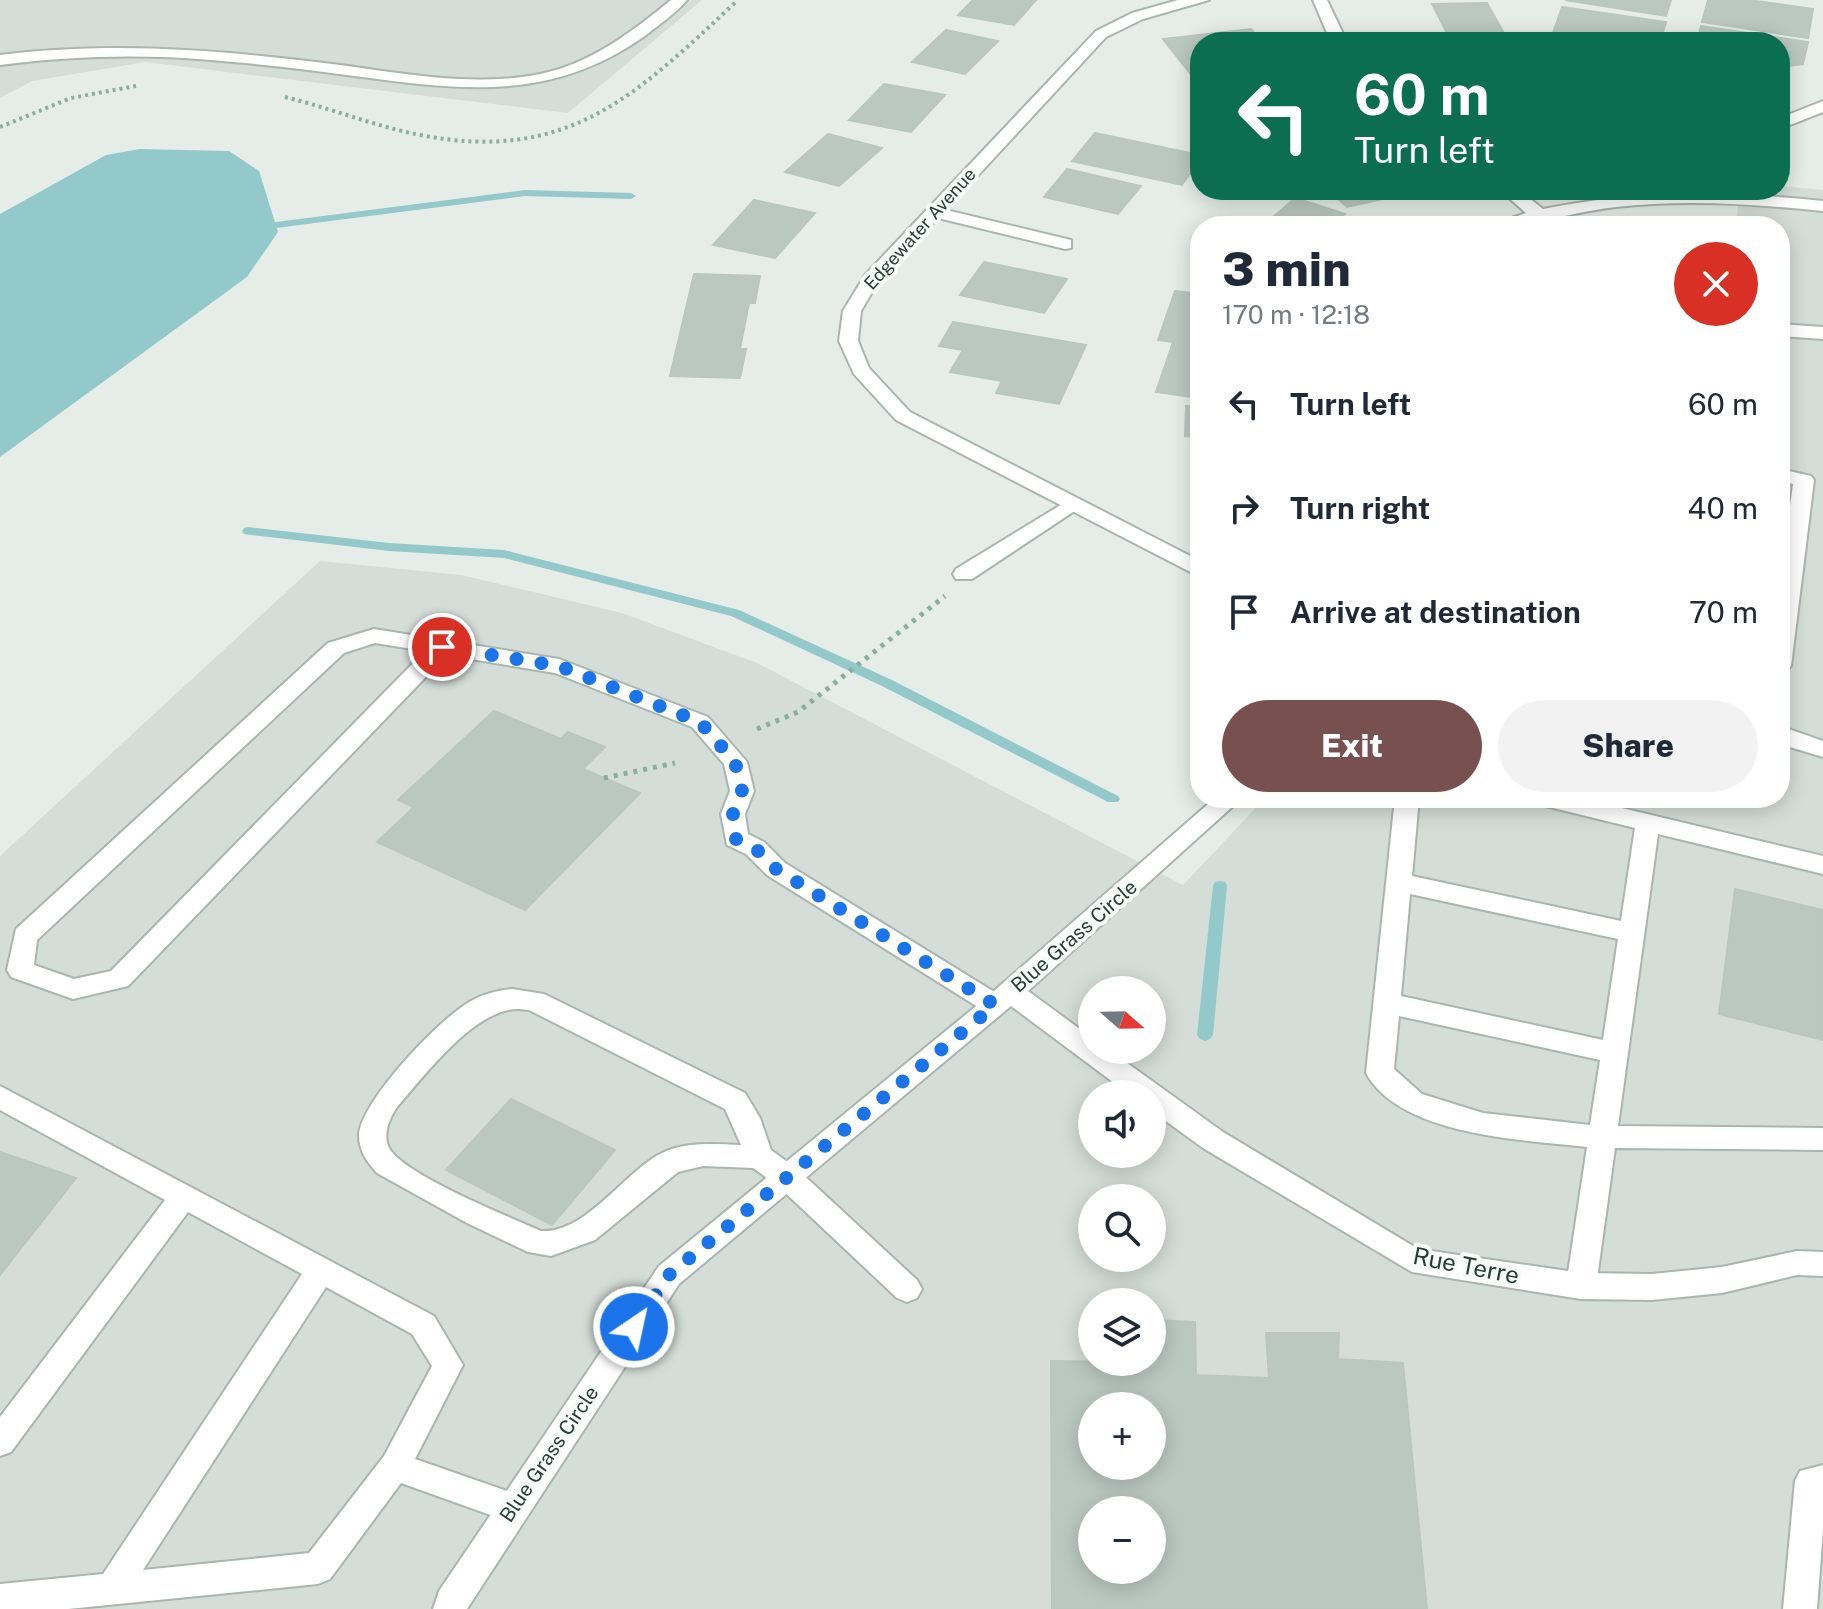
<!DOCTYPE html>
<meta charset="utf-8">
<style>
body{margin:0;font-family:"Public Sans",sans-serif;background:#f2f2f3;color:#1f2937;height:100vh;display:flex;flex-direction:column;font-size:30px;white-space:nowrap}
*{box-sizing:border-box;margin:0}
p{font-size:26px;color:#747a83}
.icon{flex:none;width:44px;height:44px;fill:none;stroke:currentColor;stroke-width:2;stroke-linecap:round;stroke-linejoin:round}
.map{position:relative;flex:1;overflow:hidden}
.panel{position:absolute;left:1190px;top:216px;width:600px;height:592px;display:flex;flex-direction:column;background:#fff;border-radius:32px;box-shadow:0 4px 20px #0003}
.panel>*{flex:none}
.hud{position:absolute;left:1190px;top:32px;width:600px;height:168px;border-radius:32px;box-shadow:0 4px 20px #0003;background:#0b6e4f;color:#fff;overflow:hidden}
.needle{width:52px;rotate:110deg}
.tools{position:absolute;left:1078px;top:976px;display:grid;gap:16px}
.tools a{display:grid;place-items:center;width:88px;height:88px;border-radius:50%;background:#fff;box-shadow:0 4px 20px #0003;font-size:40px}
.pin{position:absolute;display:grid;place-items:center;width:68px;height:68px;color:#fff;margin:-34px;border:4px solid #fff;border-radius:50%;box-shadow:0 2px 8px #0007}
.me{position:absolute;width:88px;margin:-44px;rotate:34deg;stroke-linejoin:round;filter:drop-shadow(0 0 6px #0008)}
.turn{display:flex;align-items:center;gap:28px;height:168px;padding:0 32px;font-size:36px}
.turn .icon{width:104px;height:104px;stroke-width:2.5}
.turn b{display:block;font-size:56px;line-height:68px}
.round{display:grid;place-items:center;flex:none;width:84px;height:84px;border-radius:42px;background:#f2f2f3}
.overview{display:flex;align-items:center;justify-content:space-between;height:136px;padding:0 32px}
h1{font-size:48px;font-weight:800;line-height:60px}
.button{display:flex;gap:16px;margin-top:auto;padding:16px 32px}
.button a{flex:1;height:92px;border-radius:48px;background:#78504f;color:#fff;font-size:32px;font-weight:800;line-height:92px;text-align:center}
.button a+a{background:#f2f2f3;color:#1f2937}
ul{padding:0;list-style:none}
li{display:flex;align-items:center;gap:24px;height:104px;padding:0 32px}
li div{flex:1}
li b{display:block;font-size:30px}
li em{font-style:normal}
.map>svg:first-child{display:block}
</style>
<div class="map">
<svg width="1823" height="1609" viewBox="0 0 1823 1609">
<rect width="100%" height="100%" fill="#e6ede9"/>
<g fill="#d4ddd8" fill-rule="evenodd">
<polygon points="0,0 702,0 568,113 145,62 32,81 0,98"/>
<path d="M1780,186L1823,190V1609H0V856L320,561L461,575L622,613L757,663L1183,885L1265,798H1780V226H1739L1737,219L1739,190H1780ZM1092,990H1152V1050H1092ZM1092,1094H1152V1154H1092ZM1092,1198H1152V1258H1092ZM1092,1302H1152V1362H1092ZM1092,1406H1152V1466H1092ZM1092,1510H1152V1570H1092Z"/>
</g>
<polygon fill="#94c9cc" points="140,149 229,151 259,171 278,232 247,277 0,457 0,214 106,155"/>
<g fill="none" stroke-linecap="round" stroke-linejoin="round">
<g fill="#94c9cc" fill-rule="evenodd">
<polygon points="525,190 631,193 636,196 631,199 525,196 276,228 271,225 276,222"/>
<polygon points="248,527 389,543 504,550 739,610 892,680 1118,796 1120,799 1118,802 1108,802 882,686 731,616 504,558 389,551 244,534 242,531 244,528"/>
<polygon points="1220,881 1225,882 1227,886 1213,1035 1210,1039 1205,1041 1200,1039 1197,1035 1213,886 1215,882"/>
</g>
</g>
<g fill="#bbc8c2" stroke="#b9c7c0" stroke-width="2" fill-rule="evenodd">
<polygon points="973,0 1036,0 1014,25 958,15"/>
<polygon points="1565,0 1671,0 1666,16"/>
<polygon points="1708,0 1749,0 1813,9 1808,38 1702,22"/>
<polygon points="1487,3 1505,35 1449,37 1432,4"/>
<polygon points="1562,7 1666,22 1660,42 1593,42 1552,36"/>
<polygon points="1701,26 1808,42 1803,64 1780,67 1780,42 1697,42"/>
<polygon points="1251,29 1262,42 1200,42 1200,86 1163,39"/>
<polygon points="946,30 998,41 965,74 912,62"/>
<polygon points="884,84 945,95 911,132 849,120"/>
<polygon points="1095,133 1200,155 1200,160 1182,185 1072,161"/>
<polygon points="828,134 882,148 839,186 785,172"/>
<polygon points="1067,169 1141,186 1118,214 1044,197"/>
<polygon points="1328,190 1417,190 1419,191 1347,207"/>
<polygon points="1295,198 1345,214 1332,225 1336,226 1263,226"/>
<polygon points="754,200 815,213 775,258 713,245"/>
<polygon points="984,262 1067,279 1044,313 960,295"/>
<polygon points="694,274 760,276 755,303 749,303 740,349 746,349 740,378 670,376"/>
<polygon points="1175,291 1200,294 1200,398 1156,392 1173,342 1158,340"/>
<polygon points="953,322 1086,345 1059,404 996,393 1002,381 950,372 963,350 939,346"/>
<polygon points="1186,406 1200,407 1200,437 1185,436"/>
<polygon points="494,711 561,739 568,732 605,747 583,769 640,793 525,910 377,842 414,807 398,800"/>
<polygon points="1735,889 1823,910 1823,1040 1719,1014"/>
<polygon points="511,1099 615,1150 552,1225 446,1170"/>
<polygon points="0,1152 76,1178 0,1275"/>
<path d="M1152,1320L1195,1322L1196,1375L1269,1378L1266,1333H1339L1338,1359L1403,1363L1427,1609H1052L1051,1361L1152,1362ZM1092,1406H1152V1466H1092ZM1092,1510H1152V1570H1092Z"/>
</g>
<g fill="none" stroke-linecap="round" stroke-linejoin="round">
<g stroke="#a9b5af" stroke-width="4">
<g id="service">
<path d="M671,0H687C676,13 660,24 646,35C554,101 467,91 362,77C312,70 261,64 211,60C140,54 71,56 0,65V55C106,42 209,49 316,62C389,70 466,89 540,74C590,64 632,32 671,0Z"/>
<polygon points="1823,101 1823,112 1780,129 1780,118"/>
<polygon points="1780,324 1823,327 1823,339 1780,336"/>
<polygon points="1780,469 1811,476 1814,480 1791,666 1780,673 1780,583 1793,484 1780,481"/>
<polygon points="1072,498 1079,500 1082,504 1079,508 972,579 956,579 953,574 956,569"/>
<path d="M374,629L559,659L708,717L747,762L754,791L745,814L748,834L764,842L785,863L1004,998L1008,1005L1004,1012L995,1015L986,1012L767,875L746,854L727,845L721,814L730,791L724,764L692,727L555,673L447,655L128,986L73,999L11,977L7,970L16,929L328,643ZM375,643L425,651L111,971L74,979L34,965L37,940L344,653Z"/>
<polygon points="1780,726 1823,741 1823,757 1780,744"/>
<path d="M1395,798H1419L1412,876L1621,921L1635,828L1537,804L1533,798H1580L1823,856V874L1658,834L1618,1126L1823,1128V1150L1615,1148L1596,1286L1591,1295L1581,1299L1571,1295L1566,1286L1587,1147C1525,1140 1400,1136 1366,1073ZM1410,894L1618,939L1603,1040L1401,996ZM1399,1016L1600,1060L1590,1125L1483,1113L1422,1094L1394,1069Z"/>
<path d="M512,989L544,994L745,1093L760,1118L771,1150L797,1169L917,1280L922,1289L917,1298L907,1302L897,1298L777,1185L753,1168L703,1166L678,1172L595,1240L551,1256L528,1252L467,1223L377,1173C367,1162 359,1151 359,1135C361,1101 440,1018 471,1001C483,994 498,990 512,989ZM519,1009L529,1010L725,1109L741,1145C715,1144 684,1141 660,1154C624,1173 585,1234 541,1231C510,1217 404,1175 389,1148C382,1135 390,1117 397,1107C425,1075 475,1008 519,1009Z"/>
<path d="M0,1086L434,1316L463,1365L415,1459L524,1497L529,1508L524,1519L513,1523L401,1483L330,1579L318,1584L68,1609H0V1584L103,1574L302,1274L188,1212L11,1452L0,1456V1417L165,1200L0,1110ZM326,1287L412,1334L432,1366L384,1456L309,1553L143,1570Z"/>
<polygon points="1823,1465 1823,1529 1817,1609 1783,1609 1795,1481 1800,1471"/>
</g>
</g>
<g stroke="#a9b5af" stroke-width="4">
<g id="minor">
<polygon points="1178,0 1209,0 1143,19 1106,37 946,210 1071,240 1071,248 1065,249 938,218 878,282 861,311 858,341 869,368 910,412 1200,561 1200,577 896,420 854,374 839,341 843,311 865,275 1096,31 1132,13"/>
<polygon points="1313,0 1327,0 1347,42 1331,42"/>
<path d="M1500,190H1519L1543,209C1636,190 1728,191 1823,201V211C1754,204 1685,199 1616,207C1573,212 1532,226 1489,226L1526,213Z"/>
<polygon points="1215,798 1242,798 1028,991 1092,1038 1092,1050 1109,1050 1223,1132 1418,1249 1581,1273 1652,1274 1722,1267 1797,1251 1823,1252 1823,1276 1797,1275 1722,1293 1652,1300 1581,1299 1412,1272 1203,1148 1152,1111 1152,1094 1129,1094 1011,1006 679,1284 467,1609 433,1609 439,1591 659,1266 986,998"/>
</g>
</g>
<g stroke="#8aae9f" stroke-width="4" stroke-dasharray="3 4" stroke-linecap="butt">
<path d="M285,97C330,108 374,126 420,135C569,164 636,95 738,0"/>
<polyline points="0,127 71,98 136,86"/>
</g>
<g stroke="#8aae9f" stroke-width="5" stroke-dasharray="4 6" stroke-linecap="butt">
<polyline points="757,729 798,712 945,596"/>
<polyline points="604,778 675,763"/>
</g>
<use href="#service" fill="#fff" fill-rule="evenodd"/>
<use href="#minor" fill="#fff" fill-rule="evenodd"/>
</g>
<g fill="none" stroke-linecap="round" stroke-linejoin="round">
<polyline stroke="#1a73e8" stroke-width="14" stroke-dasharray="0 25.2" points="442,647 559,666 700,722 735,762 742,791 733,814 736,839 755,848 776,869 995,1005 669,1275 634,1327"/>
</g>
<g text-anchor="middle" stroke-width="8" stroke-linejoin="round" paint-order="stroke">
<g font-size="18" fill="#263e35" stroke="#f6faf8">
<text transform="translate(920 229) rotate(-48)" y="6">Edgewater Avenue</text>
</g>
<g font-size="20" fill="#263e35" stroke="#f6faf8">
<text transform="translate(1074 936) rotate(-41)" y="7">Blue Grass Circle</text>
<text transform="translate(549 1454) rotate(-56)" y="7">Blue Grass Circle</text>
</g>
<g font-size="24" fill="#263e35" stroke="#f6faf8">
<text transform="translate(1466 1266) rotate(11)" y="8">Rue Terre</text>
</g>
</g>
</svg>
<div class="tools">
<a><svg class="needle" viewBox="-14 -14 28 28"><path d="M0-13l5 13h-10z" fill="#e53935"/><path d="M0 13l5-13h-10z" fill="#747a83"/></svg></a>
<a><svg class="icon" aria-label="sound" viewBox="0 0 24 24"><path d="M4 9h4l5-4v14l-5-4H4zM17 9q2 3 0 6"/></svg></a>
<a><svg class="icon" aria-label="search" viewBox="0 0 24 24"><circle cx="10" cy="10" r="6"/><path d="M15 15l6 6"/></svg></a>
<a><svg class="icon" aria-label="layers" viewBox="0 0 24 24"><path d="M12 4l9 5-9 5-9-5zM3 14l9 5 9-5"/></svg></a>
<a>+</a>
<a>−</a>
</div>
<div class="pin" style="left:442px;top:647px;background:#d93025"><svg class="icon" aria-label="arrive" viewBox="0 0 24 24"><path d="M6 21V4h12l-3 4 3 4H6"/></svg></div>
<svg class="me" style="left:634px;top:1327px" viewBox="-20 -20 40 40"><circle r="17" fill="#1a73e8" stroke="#fff" stroke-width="3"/><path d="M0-11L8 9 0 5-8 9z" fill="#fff"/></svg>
<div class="hud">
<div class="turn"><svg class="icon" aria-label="left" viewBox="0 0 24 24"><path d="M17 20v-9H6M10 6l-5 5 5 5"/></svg><div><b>60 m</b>Turn left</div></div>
</div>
<section class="panel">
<div class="overview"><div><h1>3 min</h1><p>170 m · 12:18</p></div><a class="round" style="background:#d93025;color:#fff"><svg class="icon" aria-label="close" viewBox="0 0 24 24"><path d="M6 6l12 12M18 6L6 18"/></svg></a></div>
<ul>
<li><svg class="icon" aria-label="left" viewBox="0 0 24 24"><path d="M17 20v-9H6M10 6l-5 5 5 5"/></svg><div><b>Turn left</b></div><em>60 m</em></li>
<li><svg class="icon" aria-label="right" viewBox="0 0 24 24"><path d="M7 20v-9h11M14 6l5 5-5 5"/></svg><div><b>Turn right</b></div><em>40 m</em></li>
<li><svg class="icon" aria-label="arrive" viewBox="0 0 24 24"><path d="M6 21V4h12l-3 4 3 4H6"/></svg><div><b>Arrive at destination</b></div><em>70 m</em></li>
</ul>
<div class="button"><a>Exit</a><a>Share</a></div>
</section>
</div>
